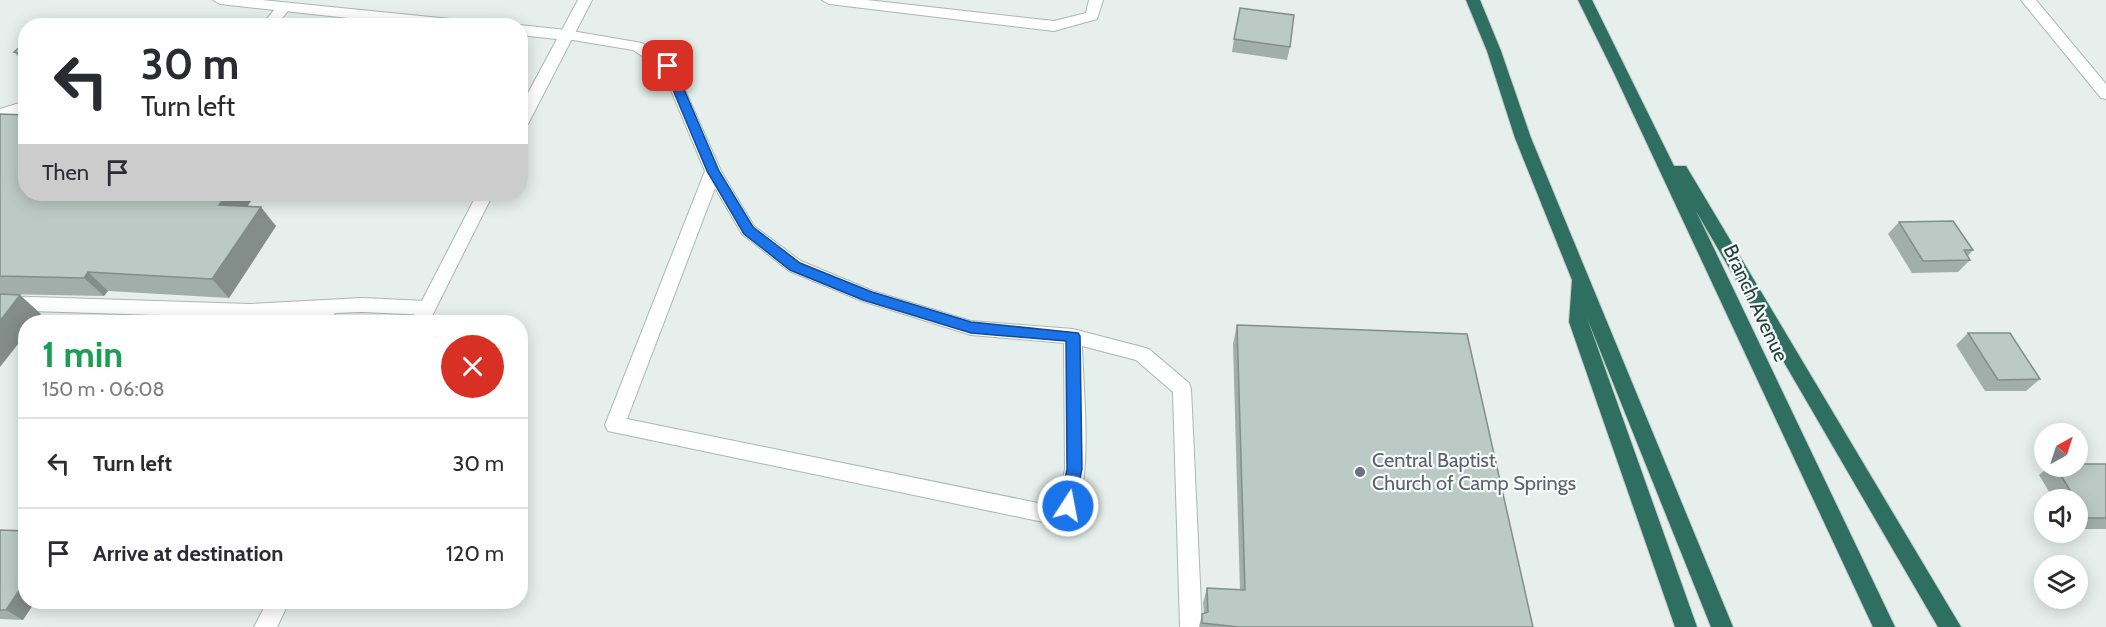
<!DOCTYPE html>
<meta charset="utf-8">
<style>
body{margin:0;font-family:Cabin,sans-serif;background:#f2f2f3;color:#2b2b33;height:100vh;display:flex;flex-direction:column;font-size:22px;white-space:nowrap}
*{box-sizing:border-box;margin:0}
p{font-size:20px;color:#7c7c81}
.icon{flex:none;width:33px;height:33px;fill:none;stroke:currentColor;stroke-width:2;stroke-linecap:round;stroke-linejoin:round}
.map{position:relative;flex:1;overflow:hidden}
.drawer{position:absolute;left:18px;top:315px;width:510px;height:294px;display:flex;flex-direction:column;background:#fff;border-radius:24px;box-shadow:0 3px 15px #0003}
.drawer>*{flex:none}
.guide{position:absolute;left:18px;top:18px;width:510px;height:183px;border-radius:24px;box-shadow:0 3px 15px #0003;background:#fff;color:#2b2b33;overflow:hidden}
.needle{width:39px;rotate:39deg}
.fabs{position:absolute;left:2034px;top:423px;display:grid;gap:12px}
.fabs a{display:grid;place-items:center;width:54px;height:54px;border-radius:50%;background:#fff;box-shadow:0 3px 15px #0003;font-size:30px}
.pin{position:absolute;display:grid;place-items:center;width:51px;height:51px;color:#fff;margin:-26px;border-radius:12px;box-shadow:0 3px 9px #0006}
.me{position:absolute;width:66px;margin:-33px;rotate:11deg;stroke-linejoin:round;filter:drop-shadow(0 0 4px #0008)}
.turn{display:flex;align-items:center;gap:21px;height:126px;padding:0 24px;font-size:27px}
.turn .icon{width:78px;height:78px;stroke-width:2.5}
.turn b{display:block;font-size:42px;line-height:51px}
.then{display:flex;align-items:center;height:57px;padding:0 24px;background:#0003;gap:12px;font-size:22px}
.round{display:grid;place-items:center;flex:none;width:63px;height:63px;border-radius:32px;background:#f2f2f3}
.headline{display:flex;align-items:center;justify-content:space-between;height:102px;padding:0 24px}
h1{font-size:36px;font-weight:700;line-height:45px;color:#1e9e55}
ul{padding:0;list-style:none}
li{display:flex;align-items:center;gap:18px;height:90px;padding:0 24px;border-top:2px solid #e1e1e2}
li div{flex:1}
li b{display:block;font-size:22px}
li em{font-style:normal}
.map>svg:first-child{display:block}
</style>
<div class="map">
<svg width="2106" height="627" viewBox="0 0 2106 627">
<rect width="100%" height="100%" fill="#e6efeb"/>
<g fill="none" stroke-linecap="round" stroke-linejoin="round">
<g stroke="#a8b8b2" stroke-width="2">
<g id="service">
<polygon points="822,0 867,0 1054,21 1086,13 1089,0 1103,0 1097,19 1054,31 829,4"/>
<polygon points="284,3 291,7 276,26 261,26 279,4"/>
<path d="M566,30L642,43L673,63L721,171L754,226L801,261L873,291L971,321L1073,329L1142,347L1149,349L1189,383L1191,389L1202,627H1180L1173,392L1136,360L1082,346C1083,389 1093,475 1075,512L1043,522L608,431L605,425L705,171L662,69L633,50L561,38L559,35L561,32ZM715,188L742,234L789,271L862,301L971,335L1064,343L1065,469L1059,499L1043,504L627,419Z"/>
<polygon points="26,101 26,112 0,119 0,109"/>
<polygon points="0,296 250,304 362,298 427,301 433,303 436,308 433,313 427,315 362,312 335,313 330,322 312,322 316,315 250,318 0,310"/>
</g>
</g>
<g stroke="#a8b8b2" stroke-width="2">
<g id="minor">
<polygon points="213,0 262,0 470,21 477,26 422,26 220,4"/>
<polygon points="520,25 566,30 573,35 566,40 520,35"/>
</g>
</g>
<g stroke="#a8b8b2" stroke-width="2">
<g id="tertiary">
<polygon points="578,0 592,0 528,124 520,129 520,108"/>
<polygon points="2021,0 2036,0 2106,84 2106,99 2101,98"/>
<polygon points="477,194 493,194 429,322 411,322"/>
<polygon points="267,602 289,602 277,627 254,627"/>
</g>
</g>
<g stroke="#c2cac8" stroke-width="2">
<g id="motorway">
<polygon points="1466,0 1480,0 1501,51 1531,138 1733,627 1711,627 1587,318 1697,627 1675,627 1569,322 1572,280 1515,138 1487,51"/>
<polygon points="1578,0 1592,0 1674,166 1686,166 1961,627 1938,627 1696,211 1895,627 1873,627 1614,73"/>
</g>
</g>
<use href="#service" fill="#fff" fill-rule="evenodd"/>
<use href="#minor" fill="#fff" fill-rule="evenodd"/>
<use href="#tertiary" fill="#fff" fill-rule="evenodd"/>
<use href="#motorway" fill="#2f6f62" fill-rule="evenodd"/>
</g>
<g fill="#a1aea9">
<polygon points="1234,39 1290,47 1287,60 1232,52"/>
<polygon points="26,42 26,65 14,52"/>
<polygon points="0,114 26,194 256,194 247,206 276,226 229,298 108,291 104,296 0,294"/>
<polygon points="1899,222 1973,250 1968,256 1970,260 1958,272 1912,273 1888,234"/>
<polygon points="1237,325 1533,627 1199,627 1202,614 1204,614 1203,603 1207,588 1240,590 1233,344"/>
<polygon points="1968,333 2040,379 2026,391 1985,391 1956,345"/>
<polygon points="2106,464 2106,529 2078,529 2078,500 2054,500 2039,475 2050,466 2078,466"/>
<polygon points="0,530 23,620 0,619"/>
</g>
<g fill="#838d89">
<polygon points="227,194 256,194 235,224 219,205"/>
<polygon points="261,207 276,226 229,298 212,279"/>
<polygon points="88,272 108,291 104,296 84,278"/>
<polygon points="20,295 41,314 34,322 26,322 26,334 0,367 0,321"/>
<polygon points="26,580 26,602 35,602 23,620 6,610"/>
</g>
<g fill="#bbcac4" stroke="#838d89" stroke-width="1.5">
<polygon points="1240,8 1294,15 1290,47 1234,39"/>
<polygon points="48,21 88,26 43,26"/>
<polygon points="26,42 26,54 14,52"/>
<polygon points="0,114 26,115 26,194 227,194 219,205 261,207 212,279 88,272 84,278 0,276"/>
<polygon points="1953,221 1973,250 1964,250 1970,260 1923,261 1899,222"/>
<polygon points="0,294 20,295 0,321"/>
<polygon points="1237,325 1467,334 1533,627 1239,627 1202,623 1202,614 1208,612 1207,588 1245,590"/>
<polygon points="1968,333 2010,333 2040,379 1998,380"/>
<polygon points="2078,464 2106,464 2106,518 2088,518 2078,502 2078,500 2076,500 2055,466 2078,466"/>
<polygon points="0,530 26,531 26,580 6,610 0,610"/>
</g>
<polygon fill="#1a73e8" stroke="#114b97" stroke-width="1.5" points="668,63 674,66 719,171 753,227 800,263 872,292 971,322 1078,333 1080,336 1082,469 1073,511 1068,513 1062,511 1060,506 1067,469 1066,341 971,333 863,300 790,270 744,234 707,171 663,66"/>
<circle fill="#6b7280" stroke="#f7fbf9" stroke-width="2" cx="1360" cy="472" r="6"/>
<g text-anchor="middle" stroke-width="4.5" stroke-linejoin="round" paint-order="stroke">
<g font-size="20" fill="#24423a" stroke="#f7fbf9">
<text transform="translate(1756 303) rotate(65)" y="7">Branch Avenue</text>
</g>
<g font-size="20" fill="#5b616d" stroke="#f7fbf9" text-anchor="start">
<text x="1372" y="467">Central Baptist<tspan x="1372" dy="23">Church of Camp Springs</tspan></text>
</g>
</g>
</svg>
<div class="fabs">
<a><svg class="needle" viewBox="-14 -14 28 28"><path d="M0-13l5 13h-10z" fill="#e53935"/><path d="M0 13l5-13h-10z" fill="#7c7c81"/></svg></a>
<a><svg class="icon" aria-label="sound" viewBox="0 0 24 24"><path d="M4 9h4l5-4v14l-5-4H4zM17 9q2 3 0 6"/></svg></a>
<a><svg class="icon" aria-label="layers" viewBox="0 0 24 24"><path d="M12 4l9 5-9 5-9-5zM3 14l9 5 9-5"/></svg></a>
</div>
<div class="pin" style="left:668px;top:66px;background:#d93025"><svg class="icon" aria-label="arrive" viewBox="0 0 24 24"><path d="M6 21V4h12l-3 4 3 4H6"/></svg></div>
<svg class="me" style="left:1068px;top:506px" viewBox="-20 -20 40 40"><circle r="17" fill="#1a73e8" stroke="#fff" stroke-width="3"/><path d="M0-11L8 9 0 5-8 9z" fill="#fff"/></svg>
<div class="guide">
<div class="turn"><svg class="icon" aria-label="left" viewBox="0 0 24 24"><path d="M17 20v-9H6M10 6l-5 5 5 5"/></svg><div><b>30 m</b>Turn left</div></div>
<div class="then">Then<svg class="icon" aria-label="arrive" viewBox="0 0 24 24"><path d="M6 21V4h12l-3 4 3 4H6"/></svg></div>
</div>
<section class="drawer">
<div class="headline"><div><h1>1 min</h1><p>150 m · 06:08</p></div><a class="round" style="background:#d93025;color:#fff"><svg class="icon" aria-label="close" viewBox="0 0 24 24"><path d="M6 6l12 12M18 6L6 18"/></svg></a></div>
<ul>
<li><svg class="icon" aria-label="left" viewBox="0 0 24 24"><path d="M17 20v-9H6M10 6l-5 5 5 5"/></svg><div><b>Turn left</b></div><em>30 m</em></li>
<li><svg class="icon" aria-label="arrive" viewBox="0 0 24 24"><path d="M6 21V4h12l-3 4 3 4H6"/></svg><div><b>Arrive at destination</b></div><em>120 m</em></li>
</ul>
</section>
</div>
